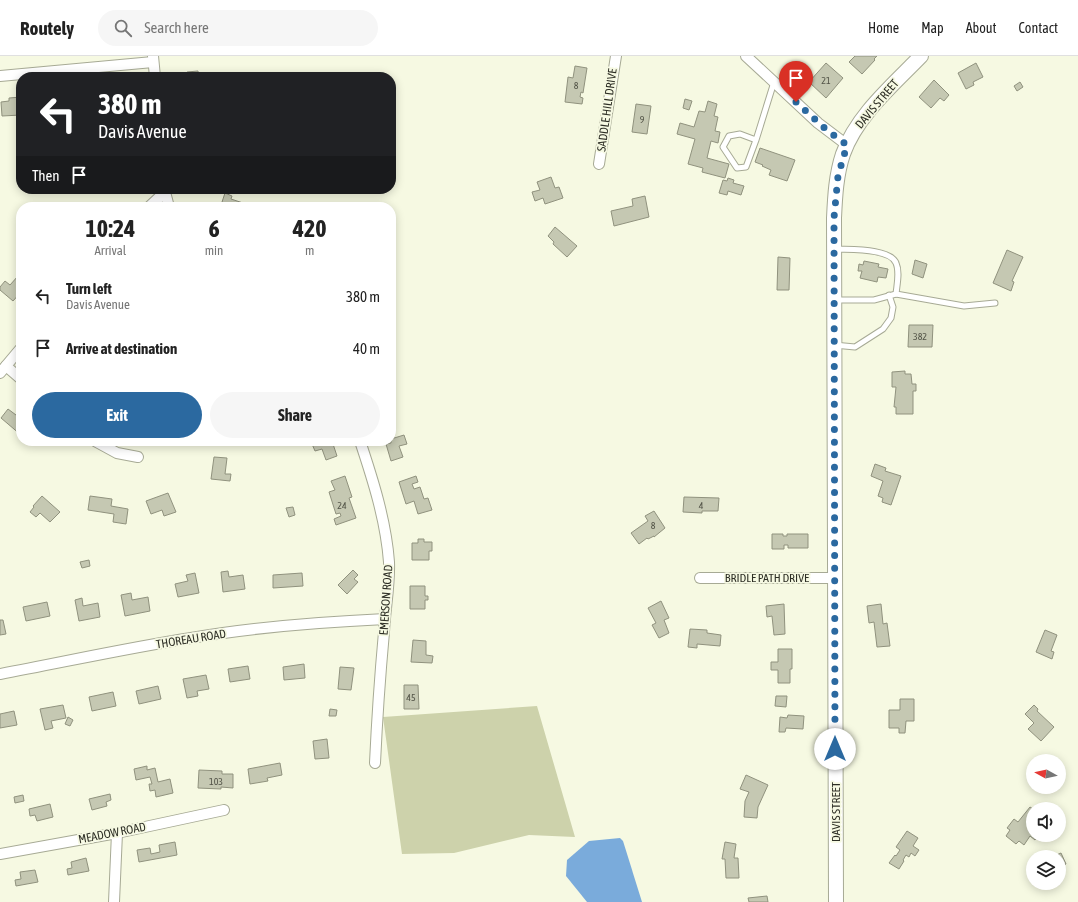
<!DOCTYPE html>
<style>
body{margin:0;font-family:"Asap Condensed",sans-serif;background:#f6f6f6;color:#222;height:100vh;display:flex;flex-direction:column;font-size:15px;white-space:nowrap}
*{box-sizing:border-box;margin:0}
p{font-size:13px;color:#767676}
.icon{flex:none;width:22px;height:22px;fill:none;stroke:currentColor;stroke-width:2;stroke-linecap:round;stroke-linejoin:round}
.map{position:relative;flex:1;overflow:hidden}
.drawer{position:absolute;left:16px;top:146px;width:380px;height:244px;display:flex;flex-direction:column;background:#fff;border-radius:16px;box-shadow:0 2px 10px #0003}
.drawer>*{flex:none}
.banner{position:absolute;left:16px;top:16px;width:380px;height:122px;border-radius:16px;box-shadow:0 2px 10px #0003;background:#202124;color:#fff;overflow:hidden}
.needle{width:26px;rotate:278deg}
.fabs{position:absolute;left:1026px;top:698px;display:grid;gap:8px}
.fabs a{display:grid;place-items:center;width:40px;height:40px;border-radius:50%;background:#fff;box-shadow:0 2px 10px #0003;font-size:20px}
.pin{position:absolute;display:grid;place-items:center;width:34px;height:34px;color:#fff;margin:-41px -17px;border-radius:50% 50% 50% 0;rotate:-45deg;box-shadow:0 0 4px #0007}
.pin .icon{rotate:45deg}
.me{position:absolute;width:44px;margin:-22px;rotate:0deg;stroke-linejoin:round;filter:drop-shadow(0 0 3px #0008)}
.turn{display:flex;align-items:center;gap:14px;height:84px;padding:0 16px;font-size:18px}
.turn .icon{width:52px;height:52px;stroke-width:2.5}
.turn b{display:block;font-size:28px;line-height:34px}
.then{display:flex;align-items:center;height:38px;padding:0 16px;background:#0003;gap:8px;font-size:15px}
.eta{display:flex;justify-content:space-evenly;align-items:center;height:68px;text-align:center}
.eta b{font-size:24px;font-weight:700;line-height:28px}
.cta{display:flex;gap:8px;margin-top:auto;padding:8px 16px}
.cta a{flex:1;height:46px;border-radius:24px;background:#2b69a0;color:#fff;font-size:16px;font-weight:700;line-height:46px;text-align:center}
.cta a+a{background:#f6f6f6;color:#222}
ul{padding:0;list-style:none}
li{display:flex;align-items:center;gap:12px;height:52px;padding:0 16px}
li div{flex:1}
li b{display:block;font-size:15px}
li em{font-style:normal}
header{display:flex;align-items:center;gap:24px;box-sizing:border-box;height:56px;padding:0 20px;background:#fff;border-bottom:1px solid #e0e0e0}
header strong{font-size:19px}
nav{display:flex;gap:22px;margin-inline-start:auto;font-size:14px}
.search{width:280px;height:36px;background:#f6f6f6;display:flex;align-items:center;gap:10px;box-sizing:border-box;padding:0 14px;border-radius:22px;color:#767676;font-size:15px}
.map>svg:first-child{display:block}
</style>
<header>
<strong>Routely</strong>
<div class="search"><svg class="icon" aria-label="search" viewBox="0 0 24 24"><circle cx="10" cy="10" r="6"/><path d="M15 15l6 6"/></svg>Search here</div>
<nav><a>Home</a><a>Map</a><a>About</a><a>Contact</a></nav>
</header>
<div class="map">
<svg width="1078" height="846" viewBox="0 0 1078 846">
<rect width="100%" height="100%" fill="#f6f9e2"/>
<polygon fill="#cdd2ab" points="537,650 575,781 529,779 454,797 402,798 383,661"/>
<polygon fill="#7aabdb" points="620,782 623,785 642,846 587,846 566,820 567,804 589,785"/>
<g fill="#c5c8b2" stroke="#90927e">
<polygon points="855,0 877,0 874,3 875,4 862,18 849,6"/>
<polygon points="826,7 843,22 826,42 809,26"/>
<polygon points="976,7 983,21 973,26 974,29 966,33 958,17"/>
<polygon points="575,10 587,12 583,37 581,36 580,41 583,42 582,48 565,46 568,21 573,22"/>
<polygon points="198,15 199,21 187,21 187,16"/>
<polygon points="934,24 949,39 944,45 940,42 931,52 919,41"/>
<polygon points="1020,26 1023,31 1017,35 1014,30"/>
<polygon points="21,41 21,59 2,60 1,46 9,45 9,42"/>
<polygon points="685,43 692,45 689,54 683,52"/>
<polygon points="708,45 717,48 714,60 718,61 715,75 720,76 718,87 711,85 707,102 729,108 725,122 702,116 703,112 688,108 695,83 677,78 680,67 694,71 699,55 705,56"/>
<polygon points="636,48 651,50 647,78 632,76"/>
<polygon points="760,92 795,104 787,125 769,119 771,114 762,110 763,109 755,106"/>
<polygon points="551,121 555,132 559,131 563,142 545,148 543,142 535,145 532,136 540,134 537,126"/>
<polygon points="728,122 734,124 733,127 744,130 741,139 728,135 727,139 719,137 723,124 727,125"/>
<polygon points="225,137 232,140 231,143 246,148 245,151 223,151 224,147 222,146"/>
<polygon points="645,140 649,161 614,170 611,155 633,150 632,143"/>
<polygon points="555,171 577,190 567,201 553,188 554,186 548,180"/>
<polygon points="1007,194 1023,201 1012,225 1014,226 1011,235 993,227"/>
<polygon points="778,201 790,202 789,234 777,234"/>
<polygon points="915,204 927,208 923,222 912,218"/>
<polygon points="864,205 879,208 878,211 888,213 886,222 878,221 877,226 860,222 862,215 858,215 859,208 863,209"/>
<polygon points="18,220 21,223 21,236 13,245 0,234 0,231 5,225 10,229"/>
<polygon points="909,269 933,269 932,291 908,291"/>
<polygon points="905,315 905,318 911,318 912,328 916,328 916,335 913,335 913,358 896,358 896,351 894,351 896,331 892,331 892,316"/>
<polygon points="8,353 20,362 21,361 21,379 1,362"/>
<polygon points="404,379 407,388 399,390 403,401 391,405 386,388 391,387 391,383"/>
<polygon points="320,385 332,385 337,400 326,404 322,393 315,395 312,388"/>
<polygon points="214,401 227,402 225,418 231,418 230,425 211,423"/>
<polygon points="875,408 886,412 885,415 901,420 891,449 882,446 883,442 878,440 883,425 871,420"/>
<polygon points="345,420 352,441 349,442 356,462 336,469 334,463 341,460 340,457 336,458 329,436 335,434 331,425"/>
<polygon points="416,420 418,426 412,428 414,433 420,431 424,443 428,442 432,454 418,458 414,445 406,448 399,426"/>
<polygon points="168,437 176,456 164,460 162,454 151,458 146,445"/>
<polygon points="42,440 60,456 50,466 40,457 36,461 30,456 34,451 33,450"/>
<polygon points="90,440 112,443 111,450 128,453 126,468 113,466 114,458 88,454"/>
<polygon points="684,441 719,442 718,455 702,455 702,457 683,456"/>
<polygon points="293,451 295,459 289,461 286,452"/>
<polygon points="654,455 665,472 654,481 654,480 648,483 647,482 639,488 631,477 648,465 645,460"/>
<polygon points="772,478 783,478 783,480 787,480 787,478 808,478 808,492 788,492 788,489 784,489 784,493 772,493"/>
<polygon points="418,483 424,483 424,486 432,486 432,495 429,495 429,504 412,504 412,487 418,487"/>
<polygon points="89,504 90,510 82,512 80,506"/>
<polygon points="353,514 358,519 354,523 358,526 347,538 338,529"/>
<polygon points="228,515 229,521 243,519 245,533 223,536 221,516"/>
<polygon points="195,517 199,537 178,541 175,528 188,525 186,519"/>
<polygon points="302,517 303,530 273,532 273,519"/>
<polygon points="410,530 425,530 425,540 428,540 428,544 425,544 425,553 410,553"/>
<polygon points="131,537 132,544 148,541 150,555 125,560 121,539"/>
<polygon points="82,542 83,550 98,547 100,561 79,565 75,544"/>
<polygon points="661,545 669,562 664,564 669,577 659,582 652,569 656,567 648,552"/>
<polygon points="47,546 50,560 26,565 23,551"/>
<polygon points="784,548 785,578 774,579 772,560 767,561 766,550"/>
<polygon points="881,548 883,568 887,567 890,590 877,591 874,566 869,567 867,550"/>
<polygon points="0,564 3,564 6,578 0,579"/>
<polygon points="690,573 707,574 707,577 721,579 720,590 697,588 697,592 688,591"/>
<polygon points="1045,574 1057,579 1051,595 1054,596 1052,603 1036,596"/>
<polygon points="413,584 426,585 426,599 433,600 432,607 411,606"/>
<polygon points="778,593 792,593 792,613 790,613 790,627 778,627 778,614 771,614 771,606 778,606"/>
<polygon points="304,608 305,622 284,624 283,611"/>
<polygon points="248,610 250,623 230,626 228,613"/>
<polygon points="340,611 354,612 351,634 338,633"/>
<polygon points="206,619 209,633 197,635 198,640 187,642 183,623"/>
<polygon points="404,629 418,629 419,653 404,653"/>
<polygon points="158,630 161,643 139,648 136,635"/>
<polygon points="113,636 116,650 92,655 89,641"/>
<polygon points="776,640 787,640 786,651 775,650"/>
<polygon points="900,643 914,643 914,665 906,665 905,677 899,677 899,672 889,672 889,654 900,654"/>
<polygon points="63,649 66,662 51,665 53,672 45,674 40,653"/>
<polygon points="1034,649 1038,653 1037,655 1054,671 1041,685 1028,673 1034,667 1025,658"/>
<polygon points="330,653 337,654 336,660 329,660"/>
<polygon points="14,655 17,669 0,672 0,658"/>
<polygon points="788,659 804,660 803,673 786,672 785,676 779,676 780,661 787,662"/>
<polygon points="68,661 73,664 70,670 65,668"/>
<polygon points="327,683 329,702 315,703 313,685"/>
<polygon points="280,707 282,719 267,722 268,725 250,728 248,713"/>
<polygon points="147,710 147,714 155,712 158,726 170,723 173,737 156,741 155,734 150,735 149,728 152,728 150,721 136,724 134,713"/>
<polygon points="199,714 222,715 222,718 233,718 233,732 221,731 221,733 198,732"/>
<polygon points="746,719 768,729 758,751 757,762 744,761 745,745 749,736 740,733"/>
<polygon points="110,738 111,744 106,746 107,750 92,754 89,743"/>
<polygon points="23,739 24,745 15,747 14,741"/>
<polygon points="50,748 53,761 37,765 35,759 30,760 29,753"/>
<polygon points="1030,751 1033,753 1033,779 1039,779 1035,784 1030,780 1024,789 1019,785 1016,788 1006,780 1010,774 1007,772 1014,763 1018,766"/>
<polygon points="907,775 918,782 913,790 919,794 915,800 911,797 909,801 906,799 903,804 904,805 899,813 889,807 895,799 896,800 900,794 896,791"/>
<polygon points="175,786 177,799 139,806 137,794 150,792 151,798 160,796 159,789"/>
<polygon points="725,786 736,788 734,802 738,802 739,822 726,822 725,803 722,803"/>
<polygon points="1061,797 1066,808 1059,812 1059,801 1054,800"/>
<polygon points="86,802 89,815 68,819 67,813 72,812 71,806"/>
<polygon points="35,814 38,826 16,830 15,824 21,823 20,816"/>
<polygon points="767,840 768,846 749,846 748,842"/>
</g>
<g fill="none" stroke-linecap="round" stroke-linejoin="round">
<g stroke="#a7aa95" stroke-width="7">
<g id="lane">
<polyline points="756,84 740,78 729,80 723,91 737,112 746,111 756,84 774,26"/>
<path d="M835,193C850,194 890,192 896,207C900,216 897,228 896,238"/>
<polyline points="835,244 874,244 896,238 964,250 995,247"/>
<polyline points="834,289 855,291 883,273 891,262 893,251 889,239"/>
</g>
</g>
<g stroke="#a7aa95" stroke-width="12">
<g id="street">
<polyline points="153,0 155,21"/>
<polyline points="746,0 818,67 847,89"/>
<polyline points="0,20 153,6"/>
<polyline points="599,108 616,0"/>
<polyline points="165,136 169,151"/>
<polyline points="149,151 165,136 165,133"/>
<polyline points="6,310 21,323"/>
<polyline points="0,317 21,292"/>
<polyline points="95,385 117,397 138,401"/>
<path d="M360,385C373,424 386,465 389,506C390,529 385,553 384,576C380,620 377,663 375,707"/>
<polyline points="700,522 835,522"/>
<path d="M0,618C64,606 127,592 191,582C255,571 320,566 385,563"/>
<polyline points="0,798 117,777 224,754"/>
<polyline points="114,846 117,777"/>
</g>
</g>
<g stroke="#a7aa95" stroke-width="16">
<path id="secondary" d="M836,846L834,162C835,141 836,119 843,98C857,59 893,29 921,0"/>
</g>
<use href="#lane" stroke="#fff" stroke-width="5"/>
<use href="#street" stroke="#fff" stroke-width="10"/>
<use href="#secondary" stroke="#fff" stroke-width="14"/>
</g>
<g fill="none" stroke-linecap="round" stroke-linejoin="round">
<polyline stroke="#2b69a0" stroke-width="7" stroke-dasharray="0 12.6" points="796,46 828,75 847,89 838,120 834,162 835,693"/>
</g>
<g text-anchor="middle" stroke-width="3.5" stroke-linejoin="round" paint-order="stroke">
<g font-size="10" fill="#535448">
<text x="826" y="28">21</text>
<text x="576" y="33">8</text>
<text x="642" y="67">9</text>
<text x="920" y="284">382</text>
<text x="342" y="453">24</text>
<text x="701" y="453">4</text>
<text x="653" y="473">8</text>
<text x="411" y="645">45</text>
<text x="216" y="729">103</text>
</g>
<g font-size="12" fill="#2d2e25" stroke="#f6f9e2">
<text transform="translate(877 48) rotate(-50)" y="4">DAVIS STREET</text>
<text transform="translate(607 54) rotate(-82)" y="4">SADDLE HILL DRIVE</text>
<text x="767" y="526">BRIDLE PATH DRIVE</text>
<text transform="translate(386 544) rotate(-86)" y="4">EMERSON ROAD</text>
<text transform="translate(191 583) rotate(-9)" y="4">THOREAU ROAD</text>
<text transform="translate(836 756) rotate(-90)" y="4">DAVIS STREET</text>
<text transform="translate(112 777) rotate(-11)" y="4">MEADOW ROAD</text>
</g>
</g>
</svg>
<div class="fabs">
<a><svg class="needle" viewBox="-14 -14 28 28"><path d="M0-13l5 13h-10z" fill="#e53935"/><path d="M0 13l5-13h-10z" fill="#767676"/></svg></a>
<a><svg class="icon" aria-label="sound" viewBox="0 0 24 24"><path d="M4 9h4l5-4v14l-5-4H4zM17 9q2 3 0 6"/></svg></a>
<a><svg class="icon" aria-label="layers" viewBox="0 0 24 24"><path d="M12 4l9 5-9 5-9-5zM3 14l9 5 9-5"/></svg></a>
</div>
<div class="pin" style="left:796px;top:46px;background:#d93025"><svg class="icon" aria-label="arrive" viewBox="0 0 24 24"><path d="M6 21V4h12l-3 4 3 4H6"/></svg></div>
<svg class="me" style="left:835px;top:693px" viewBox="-20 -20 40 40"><circle r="19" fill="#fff"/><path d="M0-13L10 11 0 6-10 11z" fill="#2b69a0"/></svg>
<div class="banner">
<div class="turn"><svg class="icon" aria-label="left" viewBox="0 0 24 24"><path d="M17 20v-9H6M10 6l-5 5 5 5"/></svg><div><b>380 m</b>Davis Avenue</div></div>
<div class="then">Then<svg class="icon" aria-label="arrive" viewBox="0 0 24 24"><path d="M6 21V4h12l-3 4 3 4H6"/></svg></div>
</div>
<section class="drawer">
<div class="eta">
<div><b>10:24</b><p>Arrival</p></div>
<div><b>6</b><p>min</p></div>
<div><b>420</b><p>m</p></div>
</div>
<ul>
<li><svg class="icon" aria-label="left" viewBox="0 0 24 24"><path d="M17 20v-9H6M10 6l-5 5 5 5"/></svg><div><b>Turn left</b><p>Davis Avenue</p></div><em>380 m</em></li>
<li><svg class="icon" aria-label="arrive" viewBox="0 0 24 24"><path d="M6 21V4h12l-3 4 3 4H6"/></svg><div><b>Arrive at destination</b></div><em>40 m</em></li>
</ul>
<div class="cta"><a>Exit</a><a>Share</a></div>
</section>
</div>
